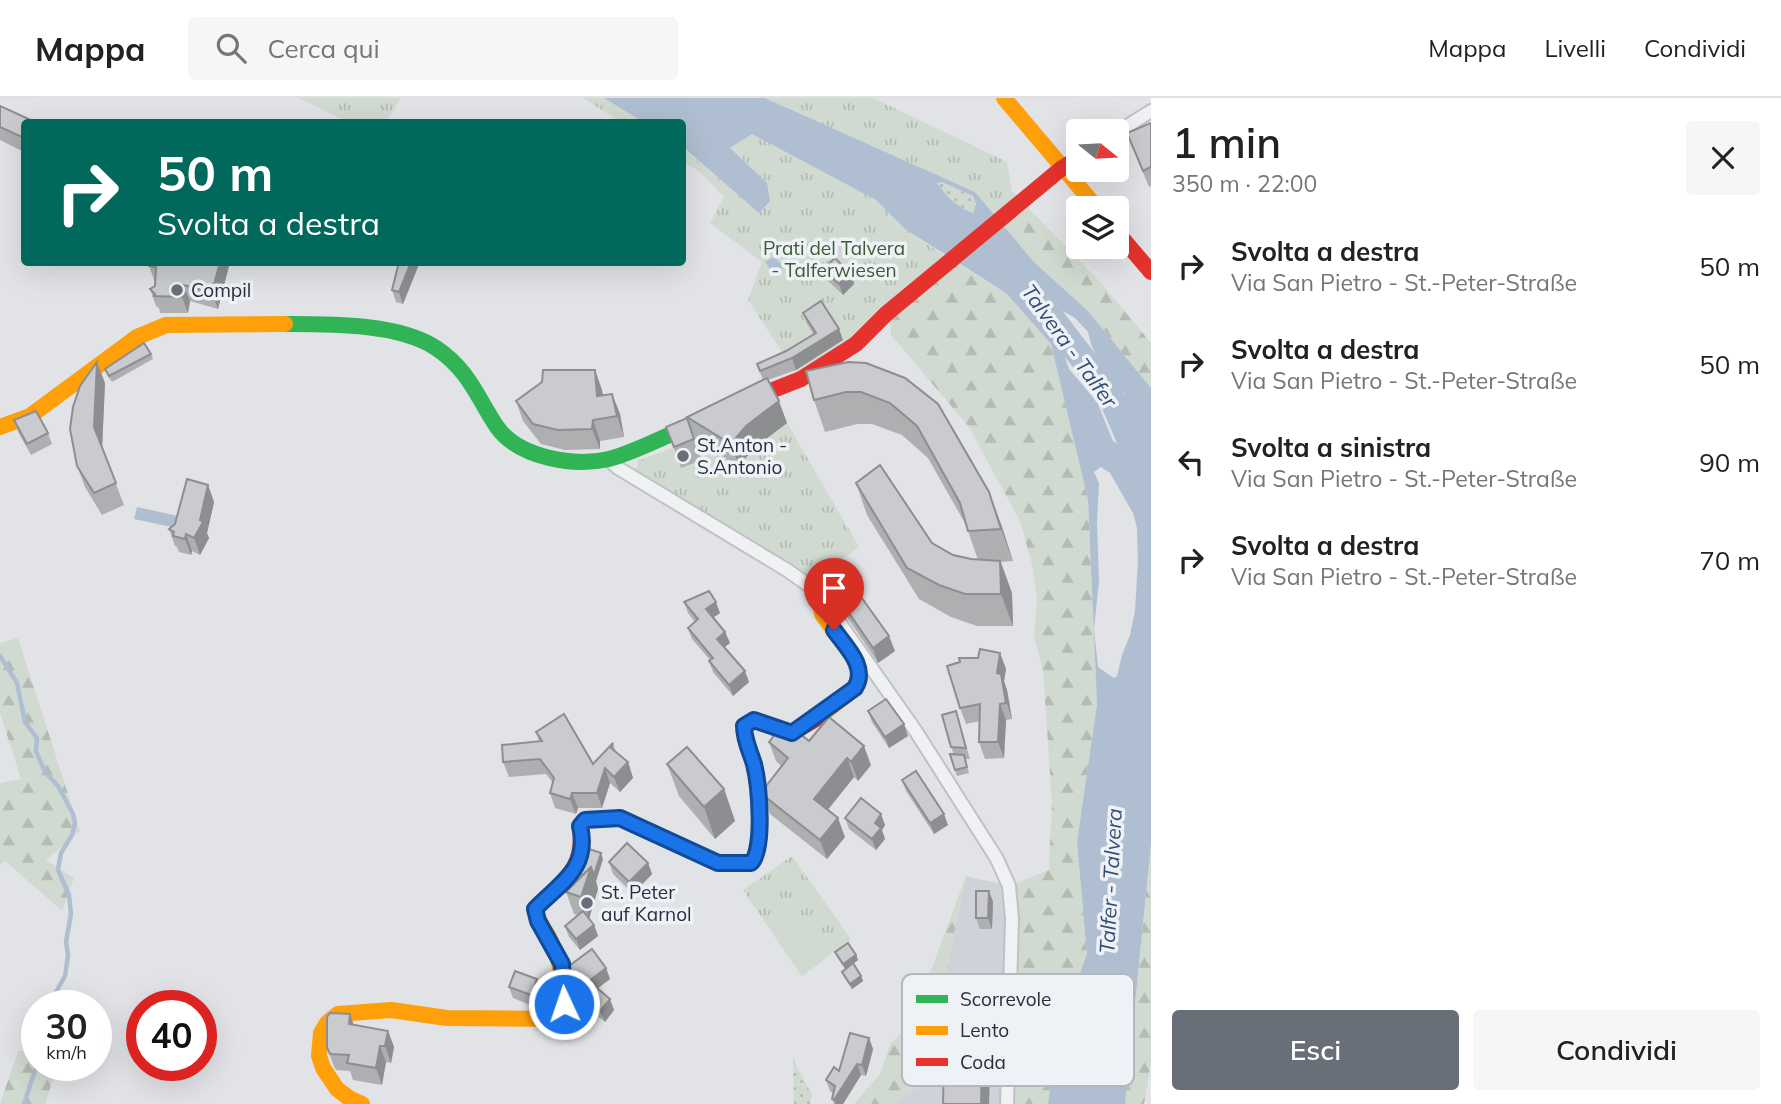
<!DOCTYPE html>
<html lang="it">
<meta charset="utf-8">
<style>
body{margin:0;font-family:Mulish,sans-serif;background:#f6f6f6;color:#222;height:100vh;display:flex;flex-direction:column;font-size:26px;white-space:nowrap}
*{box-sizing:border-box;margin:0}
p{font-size:23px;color:#767676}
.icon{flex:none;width:38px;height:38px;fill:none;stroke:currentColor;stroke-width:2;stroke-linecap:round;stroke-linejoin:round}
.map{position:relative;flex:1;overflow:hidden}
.details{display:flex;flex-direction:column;background:#fff;width:630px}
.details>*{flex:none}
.banner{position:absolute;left:21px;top:21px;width:665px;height:147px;border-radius:7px;box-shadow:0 7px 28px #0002;background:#00695c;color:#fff;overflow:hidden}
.needle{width:46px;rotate:108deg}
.buttons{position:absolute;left:1066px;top:21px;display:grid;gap:14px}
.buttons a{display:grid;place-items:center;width:63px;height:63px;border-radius:7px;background:#fff;box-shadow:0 7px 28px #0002;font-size:35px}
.speed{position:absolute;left:21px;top:892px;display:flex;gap:14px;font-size:35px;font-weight:700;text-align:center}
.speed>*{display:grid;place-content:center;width:91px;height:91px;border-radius:50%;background:#fff;box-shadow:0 7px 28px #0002;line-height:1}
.speed small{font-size:18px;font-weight:400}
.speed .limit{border:10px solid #d22;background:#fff;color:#111}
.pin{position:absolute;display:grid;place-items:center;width:60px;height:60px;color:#fff;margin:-72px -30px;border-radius:50% 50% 50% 0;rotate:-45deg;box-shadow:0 0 7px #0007}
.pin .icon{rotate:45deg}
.me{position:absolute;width:77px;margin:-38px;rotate:357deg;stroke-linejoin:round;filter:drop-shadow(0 0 5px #0008)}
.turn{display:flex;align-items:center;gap:24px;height:147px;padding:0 21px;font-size:32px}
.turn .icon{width:91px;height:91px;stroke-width:2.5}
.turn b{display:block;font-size:49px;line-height:60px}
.round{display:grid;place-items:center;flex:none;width:74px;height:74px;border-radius:7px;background:#f6f6f6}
.headline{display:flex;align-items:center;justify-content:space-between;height:119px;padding:0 21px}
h1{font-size:42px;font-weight:600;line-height:52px}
.cta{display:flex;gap:14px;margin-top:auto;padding:14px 21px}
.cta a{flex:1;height:80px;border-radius:7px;background:#696f79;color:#fff;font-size:28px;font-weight:600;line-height:80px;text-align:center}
.cta a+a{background:#f6f6f6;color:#222}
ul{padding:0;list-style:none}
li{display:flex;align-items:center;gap:21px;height:98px;padding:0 21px}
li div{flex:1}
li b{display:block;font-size:26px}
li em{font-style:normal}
header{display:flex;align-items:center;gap:42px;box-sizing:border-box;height:98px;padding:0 35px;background:#fff;border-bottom:2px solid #e0e0e0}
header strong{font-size:33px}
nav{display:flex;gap:38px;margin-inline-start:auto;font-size:24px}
.search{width:490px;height:63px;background:#f6f6f6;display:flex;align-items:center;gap:18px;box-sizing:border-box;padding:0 24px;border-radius:7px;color:#767676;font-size:26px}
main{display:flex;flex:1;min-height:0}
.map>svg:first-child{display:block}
</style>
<header>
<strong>Mappa</strong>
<div class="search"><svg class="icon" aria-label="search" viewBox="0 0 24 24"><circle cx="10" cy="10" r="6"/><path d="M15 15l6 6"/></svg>Cerca qui</div>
<nav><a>Mappa</a><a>Livelli</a><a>Condividi</a></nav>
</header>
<main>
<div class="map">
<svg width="1151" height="1006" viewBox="0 0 1151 1006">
<defs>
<pattern id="grass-dots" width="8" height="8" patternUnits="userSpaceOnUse" patternTransform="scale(1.75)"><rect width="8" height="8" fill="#d1dad1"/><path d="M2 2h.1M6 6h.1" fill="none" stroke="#b3bbb4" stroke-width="1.8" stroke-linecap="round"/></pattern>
<pattern id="forest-firs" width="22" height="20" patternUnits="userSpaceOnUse" patternTransform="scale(1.75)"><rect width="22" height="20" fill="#d1dad1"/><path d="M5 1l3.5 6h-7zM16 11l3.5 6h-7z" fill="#b3bbb4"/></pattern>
<pattern id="park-tufts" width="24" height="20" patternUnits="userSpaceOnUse" patternTransform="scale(1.75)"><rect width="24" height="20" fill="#d1dad1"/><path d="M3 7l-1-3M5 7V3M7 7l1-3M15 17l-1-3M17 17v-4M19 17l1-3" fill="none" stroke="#b3bbb4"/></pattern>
</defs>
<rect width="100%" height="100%" fill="#e1e3e6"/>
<polygon fill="#cfd2d9" points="966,778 1009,788 1007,1006 892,1006 927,984 929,955"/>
<g fill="url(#grass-dots)">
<path d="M942,84L973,98L976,106L973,116C958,110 946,97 936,85Z"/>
<polygon points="793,961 812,997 810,1006 794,1006"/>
</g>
<g fill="url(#forest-firs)">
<polygon points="1012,93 1102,186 1151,245 1151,290 1088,213 1034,164 989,113"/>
<polygon points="947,159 1006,195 1051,246 1088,402 1097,606 1077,744 1087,856 1057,936 1048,1006 1007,1006 1009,788 1049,772 1052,704 1043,573 1034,538 1037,502 1033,471 1021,425 969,329 891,237 891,227 881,215"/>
<polygon points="18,540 80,733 46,762 74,780 62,813 5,763 0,767 0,685 21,681 0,615 0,545"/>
<polygon points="1151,745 1151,964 1144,1006 1125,1006"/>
<polygon points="966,778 929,955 927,984 892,1006 854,1006 880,976 891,945 911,926"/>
<polygon points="18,953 37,953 37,968 57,968 45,1006 0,1006"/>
</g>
<g fill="url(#park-tufts)">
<polygon points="299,0 401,0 386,24 347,24"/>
<polygon points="583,0 604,0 643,24 621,24"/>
<polygon points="765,0 873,0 1007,64 1012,93 989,113 975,94"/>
<polygon points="752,35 876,102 905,131 947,159 848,244 797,277 748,202 762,164 710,125 724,99 701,75 683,63 682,49 759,115 767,85 729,50"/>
<polygon points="787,325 859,449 812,483 798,471 634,372 638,368 637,363 673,350 681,369 701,362 700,358 713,349 718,355 739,368 742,342"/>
<polygon points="792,758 851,841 802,878 743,792"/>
</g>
<polygon fill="#d1dad1" points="798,818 825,861 802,878 773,836"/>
<g fill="#afbfd1" fill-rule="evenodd">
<path d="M604,0H765L975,94L1034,164L1088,213L1151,290V745L1125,1006H1048L1057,936L1087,856L1077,744L1097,606L1088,402L1051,246L1006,195L905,131L876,102L752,36L730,50L767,85L770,103L759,115L683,49L682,24H643ZM942,84L973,98L976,106L973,115C958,110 946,98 937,85ZM1045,203L1075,220L1088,234L1091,246L1105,277L1124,294L1133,332L1132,338L1124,350L1113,343L1097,304L1069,271L1054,228L1043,207ZM1101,369L1110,375L1133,415L1137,430L1138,463L1135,513L1130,537L1122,557L1117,578L1114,580L1098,569L1094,531L1099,484L1097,423L1099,385L1094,374Z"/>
<polygon points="775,158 783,171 774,177 765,164"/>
<polygon points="137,409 178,418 176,430 134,421"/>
</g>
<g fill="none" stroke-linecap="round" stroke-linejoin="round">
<g stroke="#afbfd1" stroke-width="4.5">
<polyline points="0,558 17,585 25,624 37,640 36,653 45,674 58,688 73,716 75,725 72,737 61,755 58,772 69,797 71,816 66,844 68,857 65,878 48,908"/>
<polyline points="24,1006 37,966"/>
</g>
<polyline stroke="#afbfd1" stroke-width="26" points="1026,187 1110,296 1144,375"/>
<g stroke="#bfc1c4" stroke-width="16">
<g id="street">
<polyline points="1116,35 1151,13"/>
<polyline points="608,361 618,370 787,472 818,494 915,632 997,761 1009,788 1012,821 1007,1006"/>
</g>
</g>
<use href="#street" stroke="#f0f1f3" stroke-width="12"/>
<path stroke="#30b455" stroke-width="16" d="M285,226C329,226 399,225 436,250C469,272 477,299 497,329C519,360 574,369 609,361C636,354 662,339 688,329"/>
<g stroke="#ff9f0a" stroke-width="16">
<polyline points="1004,0 1097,110"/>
<polyline points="0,329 30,318 137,239 166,227 285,226"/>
<polyline points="816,621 848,596 860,581 856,563 822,516 818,494"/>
<path d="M362,1006L349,1000L337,991L323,970L319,958L321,935L327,925L338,916L391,912L447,920L552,921L560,919C567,891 562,865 549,839C544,831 539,824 536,815L535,811L540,806"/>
</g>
<g stroke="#e5322d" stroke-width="16">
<polyline points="1116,133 1151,174"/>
<polyline points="753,300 801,281 856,246 886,216 1062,70 1078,60"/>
<path d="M540,806C567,780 585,768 580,728L585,722L620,720L717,765H751C766,750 759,692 755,672C752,657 745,643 744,628L754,622L792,635L816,621"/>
</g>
</g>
<g fill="#adafb1">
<polygon points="0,8 24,24 24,54 0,42"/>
<polygon points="1151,25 1151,88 1149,89 1127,35"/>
<polygon points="150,164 230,164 218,211 190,203 188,215 160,215 159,210 156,208 150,191 155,188 155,184 149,168"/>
<polygon points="399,164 419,164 419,166 403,206 396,204 392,192"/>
<polygon points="823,171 850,175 854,186 843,197 827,182"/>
<polygon points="803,215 843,242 796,272 768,282 787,325 754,350 739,368 695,341 687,319 763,282 757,266 786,253 814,237 807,226"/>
<polygon points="151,256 153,261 112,284 107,277 105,271"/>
<polygon points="866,265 1001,426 1013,463 1001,464 1012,495 1013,528 977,528 951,519 919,501 867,417 856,385 932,445 953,457 971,461 978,462 966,427 928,360 902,337 872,326 857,326 825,334 814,302"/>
<polygon points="105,285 102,350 124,407 102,417 85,389 77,368"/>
<polygon points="602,292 603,297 612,296 620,316 624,339 600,343 600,351 565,352 541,346 523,323 516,303"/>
<polygon points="687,320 702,362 681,370 666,329"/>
<polygon points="14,322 48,335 52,346 31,357 18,334"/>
<polygon points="208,387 214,404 207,435 209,440 200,457 192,453 191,457 179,454 177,449 175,448 169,431 175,426"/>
<polygon points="819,471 895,553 878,565 825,486"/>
<polygon points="684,504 720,515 713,519 725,534 730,545 724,549 749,584 733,598 713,574 709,563 710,562 692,541 688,530 695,524 688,515"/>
<polygon points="1000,555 1006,571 1004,583 1007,592 1012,621 1006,622 1004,660 985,661 979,644 980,623 966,626 960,610 978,560"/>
<polygon points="868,613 908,638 889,650 872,624"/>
<polygon points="956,613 970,661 965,661 969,675 957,678 950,656 954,657 951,649"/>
<polygon points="536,634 593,666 613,645 616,654 628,664 633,680 620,694 610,685 602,710 578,710 576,716 555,710 550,695 553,685 546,676 509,679 503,664 539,643"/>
<polygon points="809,643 871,667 858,683 854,679 828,712 845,739 827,761 770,716 763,697 781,668 776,663 769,644"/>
<polygon points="667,666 724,691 735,723 715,741 679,698"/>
<polygon points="902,682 948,727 934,736 906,693"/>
<polygon points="845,720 885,727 882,732 885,741 876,752 849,731"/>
<polygon points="603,761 596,783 598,791 589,821 594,827 598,838 580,852 569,839 565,828 578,817 574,816 566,794 580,780 578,775"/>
<polygon points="609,764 648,765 652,776 633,796 613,776"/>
<polygon points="989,793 993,804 992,831 980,831 976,820"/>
<polygon points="835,854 856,857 858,862 853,866 861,878 863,883 852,891 844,879 842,874 845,871 837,859"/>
<polygon points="606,870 610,881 598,890 614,912 605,924 588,911 574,892 570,881"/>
<polygon points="509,889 541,892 535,909 513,900"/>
<polygon points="354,927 388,933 394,949 391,965 386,964 382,987 353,982 350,973 336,972 333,966 327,949"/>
<polygon points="869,940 873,951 866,978 861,977 843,1006 834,1006 832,1001 833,995 830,993 826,982 839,973"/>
</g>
<g fill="#8d8e90">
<polygon points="220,164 230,164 218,211 212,194"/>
<polygon points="411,164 419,164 419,166 403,206 399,194"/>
<polygon points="850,175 854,186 843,197 839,186"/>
<polygon points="183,187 190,203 188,215 182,199"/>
<polygon points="839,231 843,242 796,272 792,260"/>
<polygon points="97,264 105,285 102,351 94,329"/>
<polygon points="595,272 602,292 604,318 597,298"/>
<polygon points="612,296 620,316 624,339 617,318"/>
<polygon points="779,303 787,325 754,350 739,368 731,346 746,328"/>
<polygon points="593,322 600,343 600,351 592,331"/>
<polygon points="208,387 214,404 207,435 209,440 200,457 194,440 200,422"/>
<polygon points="989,394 1001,426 1013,463 1001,431"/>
<polygon points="186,436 192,453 191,457 185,441"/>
<polygon points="1000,463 1012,495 1013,528 1001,496"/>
<polygon points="716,504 720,515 710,522 706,511"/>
<polygon points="725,534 730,545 721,552 717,541"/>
<polygon points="889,538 895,553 878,565 873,550"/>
<polygon points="1000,555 1006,571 1004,583 1007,592 1012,621 997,575"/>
<polygon points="745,573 749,584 733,598 729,587"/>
<polygon points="1000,606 1006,622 1004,660 998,644"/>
<polygon points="904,626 908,638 889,650 885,639"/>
<polygon points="864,648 871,667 858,683 851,664"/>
<polygon points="847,660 854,679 821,720 814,701"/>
<polygon points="628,664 633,680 620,694 614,679"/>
<polygon points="605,670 610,685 602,710 597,695"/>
<polygon points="724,691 735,723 715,741 704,709"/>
<polygon points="572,695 578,710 576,716 570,701"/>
<polygon points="881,716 885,727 882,732 885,741 876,752 872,741 875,725"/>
<polygon points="944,716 948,727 934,736 930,725"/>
<polygon points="838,720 845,739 827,761 820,742"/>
<polygon points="601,755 603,761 596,783 598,791 589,821 581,799 591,769"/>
<polygon points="648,765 652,776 633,796 629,784"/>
<polygon points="989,793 993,804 992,831 988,820"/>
<polygon points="594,827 598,838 580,852 576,841"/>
<polygon points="856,857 858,862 845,871 843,866"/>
<polygon points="606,870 610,881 593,894 589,883"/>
<polygon points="861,878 863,883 852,891 850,886"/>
<polygon points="537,881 541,892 535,909 531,897"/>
<polygon points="610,901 614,912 605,924 600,913"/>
<polygon points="350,916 356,933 349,926"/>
<polygon points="983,928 991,950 989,1006 981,1006"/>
<polygon points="388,933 394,949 391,965 385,948"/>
<polygon points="869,940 873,951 866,978 862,967"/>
<polygon points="380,948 386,964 382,987 376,970"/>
<polygon points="857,966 861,977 843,1006 836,1006 834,1002"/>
</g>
<g fill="#c9cbce" stroke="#8d8e90" stroke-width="2">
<polygon points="0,8 35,24 24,24 24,40 0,29"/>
<polygon points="1151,25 1151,69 1143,73 1127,35"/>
<polygon points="835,160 850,175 839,186 823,171"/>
<polygon points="150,164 220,164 212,194 183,187 182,199 154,198 155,196 150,191 155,188 156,169 149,168"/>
<polygon points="399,164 411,164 399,194 392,192"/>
<polygon points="821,203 839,231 792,260 760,273 757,266 786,253 816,235 803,215"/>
<polygon points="144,245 151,256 109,278 105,271"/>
<polygon points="97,264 94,329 116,385 94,395 77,368 70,331 73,309 80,288"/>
<polygon points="848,264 866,265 905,280 938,306 989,394 1001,431 968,433 960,405 917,328 890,305 861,294 846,294 814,302 806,273"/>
<polygon points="543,272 595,272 597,298 612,296 617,318 593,322 592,331 558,332 533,326 516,303 542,284"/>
<polygon points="767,280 779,303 746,328 731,346 687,319"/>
<polygon points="36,313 48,335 27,346 14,322"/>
<polygon points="687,320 694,341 674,349 666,329"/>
<polygon points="880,367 932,445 953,457 971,461 1000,463 1001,496 965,496 939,487 907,470 856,385"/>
<polygon points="187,381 208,387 200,422 203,424 194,440 186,436 185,441 173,438 174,434 169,431 175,426"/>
<polygon points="834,461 889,538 873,550 819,471"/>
<polygon points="709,493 716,504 706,511 725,534 717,541 745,573 729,587 709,563 713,560 688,530 698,521 684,504"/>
<polygon points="980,551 1000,555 997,575 1001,576 1006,605 1000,606 998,644 979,644 980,606 960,610 947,568 960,564 959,560 978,560"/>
<polygon points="886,601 904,626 885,639 868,613"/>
<polygon points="956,613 966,650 951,649 942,617"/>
<polygon points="564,616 593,666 613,645 611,650 628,664 614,679 605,670 597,695 572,695 570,701 550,695 554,680 540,661 503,664 502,647 542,643 536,634"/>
<polygon points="829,619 864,648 851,664 847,660 814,701 838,720 820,742 763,697 763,692 788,660 769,644 783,626 788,626 809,643"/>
<polygon points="687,649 724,691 704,709 667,666"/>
<polygon points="950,656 964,657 967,669 955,672"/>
<polygon points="916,673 944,716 930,725 902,682"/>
<polygon points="861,700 881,716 875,725 881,730 872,741 845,720"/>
<polygon points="627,745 648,765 629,784 609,764"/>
<polygon points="589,751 601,755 594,777 591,769 583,777 578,775"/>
<polygon points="591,769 581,799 566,794"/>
<polygon points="976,793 989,793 988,820 976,820"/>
<polygon points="583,813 594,827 576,841 565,828"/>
<polygon points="848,845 856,857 843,866 835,854"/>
<polygon points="592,851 606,870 589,883 610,901 600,913 584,900 570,881 569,868"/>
<polygon points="853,865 861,878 850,886 842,874"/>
<polygon points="515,873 537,881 531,897 509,889"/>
<polygon points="330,915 350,916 349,926 388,933 385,948 380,948 376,970 347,965 349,957 330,956 327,949 327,919"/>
<polygon points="945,927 983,928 981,1006 943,1006"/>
<polygon points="850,935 869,940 862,967 857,966 834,1002 832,1001 835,988 826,982 834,969 839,973"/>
</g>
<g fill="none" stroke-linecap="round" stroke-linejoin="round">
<g stroke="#114b97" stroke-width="18">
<path id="route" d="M564,906L562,866L538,823L535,811C560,785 590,771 580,728L585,722L620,720L718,765H751C765,751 759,686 754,666C750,653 744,642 744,628L754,622L792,635L855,590C868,569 846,549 834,532"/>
</g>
<use href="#route" stroke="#1a73e8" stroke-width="12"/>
</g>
<g fill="#696f79" stroke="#eef1f6" stroke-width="2.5">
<circle cx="177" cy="192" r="7"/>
<circle cx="683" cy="358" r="7"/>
<circle cx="587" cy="805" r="7"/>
</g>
<g text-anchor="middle" stroke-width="7" stroke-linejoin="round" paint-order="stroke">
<g font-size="19" fill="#3b5b35" stroke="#eef1f6">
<text x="834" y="157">Prati del Talvera<tspan x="834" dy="22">- Talferwiesen</tspan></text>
</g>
<g font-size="19" fill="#28303f" stroke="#eef1f6" text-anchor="start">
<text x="191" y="199">Compil</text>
<text x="697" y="354">St.Anton -<tspan x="697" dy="22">S.Antonio</tspan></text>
<text x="601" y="801">St. Peter<tspan x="601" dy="22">auf Karnol</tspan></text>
</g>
<g font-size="21" font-style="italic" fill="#324d73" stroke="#eef1f6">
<text transform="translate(1069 248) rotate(54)" y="7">Talvera - Talfer</text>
<text transform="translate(1111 783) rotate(-87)" y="7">Talfer - Talvera</text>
</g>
</g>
<rect x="902" y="876" width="232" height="112" rx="10" fill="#eef1f6" stroke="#b3b7bf" stroke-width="2"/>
<rect x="916" y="897" width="32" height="8" fill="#30b455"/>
<rect x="916" y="928" width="32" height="9" fill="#ff9f0a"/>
<rect x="916" y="960" width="32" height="8" fill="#e5322d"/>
<g font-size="19" fill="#28303f">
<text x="960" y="908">Scorrevole</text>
<text x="960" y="939">Lento</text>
<text x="960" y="971">Coda</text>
</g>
</svg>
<div class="buttons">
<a><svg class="needle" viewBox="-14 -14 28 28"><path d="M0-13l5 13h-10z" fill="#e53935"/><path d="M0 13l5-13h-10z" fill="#767676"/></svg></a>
<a><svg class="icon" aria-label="layers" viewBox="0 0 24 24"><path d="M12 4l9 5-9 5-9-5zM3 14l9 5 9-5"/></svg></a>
</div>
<div class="speed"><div>30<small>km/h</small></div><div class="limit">40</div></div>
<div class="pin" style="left:834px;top:532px;background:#d93025"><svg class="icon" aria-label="arrive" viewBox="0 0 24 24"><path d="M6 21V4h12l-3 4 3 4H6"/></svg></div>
<svg class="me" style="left:564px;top:906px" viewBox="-20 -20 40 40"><circle r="17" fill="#1a73e8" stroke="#fff" stroke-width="3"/><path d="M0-11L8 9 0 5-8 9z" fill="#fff"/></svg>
<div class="banner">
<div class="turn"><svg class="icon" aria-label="right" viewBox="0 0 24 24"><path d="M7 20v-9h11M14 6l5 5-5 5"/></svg><div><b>50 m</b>Svolta a destra</div></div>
</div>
</div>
<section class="details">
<div class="headline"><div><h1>1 min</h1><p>350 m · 22:00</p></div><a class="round"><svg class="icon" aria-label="close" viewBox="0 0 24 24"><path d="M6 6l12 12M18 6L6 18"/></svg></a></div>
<ul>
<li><svg class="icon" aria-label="right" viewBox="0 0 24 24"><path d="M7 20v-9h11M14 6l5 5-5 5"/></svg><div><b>Svolta a destra</b><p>Via San Pietro - St.-Peter-Straße</p></div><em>50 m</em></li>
<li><svg class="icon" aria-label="right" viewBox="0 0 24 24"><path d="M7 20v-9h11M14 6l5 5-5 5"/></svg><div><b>Svolta a destra</b><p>Via San Pietro - St.-Peter-Straße</p></div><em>50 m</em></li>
<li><svg class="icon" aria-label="left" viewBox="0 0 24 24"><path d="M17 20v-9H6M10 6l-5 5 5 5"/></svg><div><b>Svolta a sinistra</b><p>Via San Pietro - St.-Peter-Straße</p></div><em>90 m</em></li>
<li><svg class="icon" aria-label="right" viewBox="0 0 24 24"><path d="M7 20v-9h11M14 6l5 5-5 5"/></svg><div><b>Svolta a destra</b><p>Via San Pietro - St.-Peter-Straße</p></div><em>70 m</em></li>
</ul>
<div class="cta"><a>Esci</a><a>Condividi</a></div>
</section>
</main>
